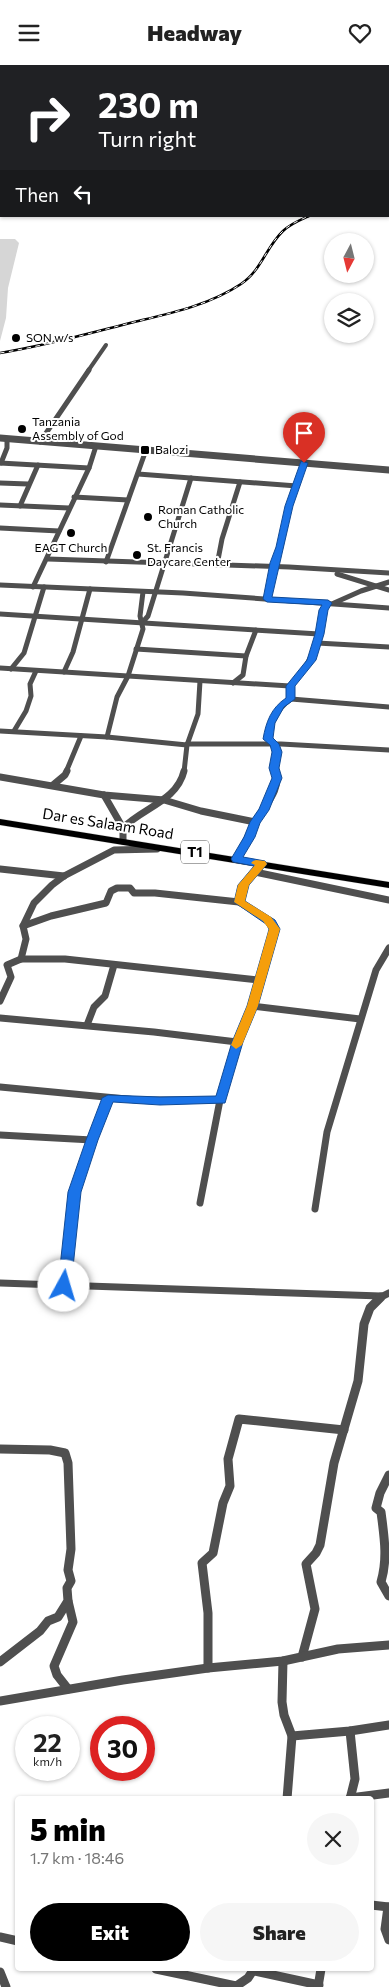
<!DOCTYPE html>
<meta charset="utf-8">
<style>
body{margin:0;font-family:Commissioner,sans-serif;background:#f6f6f6;color:#222;height:100vh;display:flex;flex-direction:column;font-size:19px;white-space:nowrap}
*{box-sizing:border-box;margin:0}
p{font-size:16px;color:#767676}
.icon{flex:none;width:28px;height:28px;fill:none;stroke:currentColor;stroke-width:2;stroke-linecap:round;stroke-linejoin:round}
.map{position:relative;flex:1;overflow:hidden}
.details{position:absolute;left:15px;top:1731px;width:359px;height:175px;display:flex;flex-direction:column;background:#fff;border-radius:5px;box-shadow:0 1px 4px #0004}
.details>*{flex:none}
.banner{position:absolute;left:0px;top:0px;width:390px;height:152px;box-shadow:0 1px 4px #0004;background:#202124;color:#fff;overflow:hidden}
.needle{width:32px;rotate:187deg}
.fabs{position:absolute;left:324px;top:168px;display:grid;gap:10px}
.fabs a{display:grid;place-items:center;width:50px;height:50px;border-radius:50%;background:#fff;box-shadow:0 1px 4px #0004;font-size:25px}
.speed{position:absolute;left:15px;top:1651px;display:flex;gap:10px;font-size:25px;font-weight:700;text-align:center}
.speed>*{display:grid;place-content:center;width:65px;height:65px;border-radius:50%;background:#fff;box-shadow:0 1px 4px #0004;line-height:1}
.speed small{font-size:12px;font-weight:400}
.speed .limit{border:8px solid #d22;background:#fff;color:#111}
.pin{position:absolute;display:grid;place-items:center;width:42px;height:42px;color:#fff;margin:-51px -21px;border-radius:50% 50% 50% 0;rotate:-45deg;box-shadow:0 0 5px #0007}
.pin .icon{rotate:45deg}
.me{position:absolute;width:55px;margin:-28px;rotate:6deg;stroke-linejoin:round;filter:drop-shadow(0 0 4px #0008)}
.turn{display:flex;align-items:center;gap:18px;height:105px;padding:0 15px;font-size:22px}
.turn .icon{width:65px;height:65px;stroke-width:2.5}
.turn b{display:block;font-size:35px;line-height:42px}
.then{display:flex;align-items:center;height:48px;padding:0 15px;background:#0003;gap:10px;font-size:19px}
.round{display:grid;place-items:center;flex:none;width:52px;height:52px;border-radius:26px;background:#f6f6f6}
.headline{display:flex;align-items:center;justify-content:space-between;height:85px;padding:0 15px}
h1{font-size:30px;font-weight:800;line-height:38px;color:#000}
.cta{display:flex;gap:10px;margin-top:auto;padding:10px 15px}
.cta a{flex:1;height:58px;border-radius:30px;background:#000;color:#fff;font-size:20px;font-weight:800;line-height:58px;text-align:center}
.cta a+a{background:#f6f6f6;color:#222}
header{display:flex;justify-content:space-between;align-items:center;height:65px;padding:0 15px;background:#fff;font-size:22px;font-weight:800}
.map>svg:first-child{display:block}
</style>
<header><svg class="icon" aria-label="menu" viewBox="0 0 24 24"><path d="M4 6h16M4 12h16M4 18h16"/></svg>Headway<svg class="icon" aria-label="heart" viewBox="0 0 24 24"><path d="M12 20l-8-8c-3-5 5-10 8-4 3-6 11-1 8 4z"/></svg></header>
<div class="map">
<svg width="389" height="1922" viewBox="0 0 389 1922">
<rect width="100%" height="100%" fill="#fff"/>
<polygon fill="#d6d6d6" points="0,174 15,174 19,178 8,223 6,253 0,276"/>
<g fill="none" stroke-linecap="round" stroke-linejoin="round">
<g stroke="#dbdbdb" stroke-width="1">
<polygon id="trunk" points="0,754 389,817 389,823 0,760"/>
</g>
<g stroke="#4f4f4f" stroke-width="4">
<polyline points="187,0 189,1"/>
<polyline points="88,306 106,280"/>
</g>
<g stroke="#4f4f4f" stroke-width="5">
<polyline points="40,377 89,305"/>
<polyline points="0,398 89,403"/>
<polyline points="1,398 7,383 7,374"/>
<polyline points="138,409 297,421"/>
<polyline points="0,418 28,419"/>
<polyline points="74,432 128,435"/>
<polyline points="0,440 69,443"/>
<polyline points="20,441 38,400"/>
<polyline points="0,463 59,466"/>
<polyline points="48,494 289,502 389,508"/>
<polyline points="106,497 146,385"/>
<polyline points="217,500 222,474 240,417"/>
<polyline points="337,509 389,525"/>
<polyline points="0,520 183,528 389,543"/>
<polyline points="33,522 89,403 96,381"/>
<polyline points="267,534 274,498 281,482 289,441 304,398"/>
<polyline points="334,538 361,526 389,517"/>
<polyline points="0,549 319,569"/>
<polyline points="142,558 148,551 191,413"/>
<polyline points="317,578 389,582"/>
<polyline points="136,584 246,591"/>
<polyline points="0,603 290,621"/>
<polyline points="11,604 24,588 44,522"/>
<polyline points="64,607 73,587 90,524"/>
<polyline points="233,618 243,610 246,591 256,565"/>
<polyline points="291,634 389,642"/>
<polyline points="0,666 107,672 187,680 184,707"/>
<polyline points="14,666 26,646 31,631 30,619 36,606"/>
<polyline points="107,672 117,632 128,611 143,564 140,551 143,527"/>
<polyline points="187,679 281,679 389,685"/>
<polyline points="187,680 198,649 200,616"/>
<polyline points="66,707 81,671"/>
<path d="M275,707V683L268,674C271,657 277,644 291,634L290,621C302,608 312,594 317,577C321,563 321,550 328,538"/>
</g>
<g stroke="#4f4f4f" stroke-width="7">
<polyline points="0,712 104,730 164,735 201,746 255,757"/>
<polyline points="53,720 65,710 67,706"/>
<polyline points="104,730 123,763"/>
<path d="M123,776V763C142,743 177,736 184,706"/>
<path d="M237,794C243,782 248,771 254,759C262,743 283,725 275,706"/>
<polyline points="0,804 64,811"/>
<polyline points="255,807 389,835"/>
<polyline points="23,861 51,851 106,838 111,826 117,823 130,823 134,828 155,828 239,837"/>
<polyline points="21,894 65,894 259,915"/>
<polyline points="0,936 11,912 7,900 21,894 26,874 23,861 34,838 52,820 64,811 114,785 157,784"/>
<polyline points="252,941 360,954"/>
<polyline points="0,953 154,967 237,977"/>
<polyline points="87,960 94,942 105,931 114,900"/>
<polyline points="0,1022 137,1035 220,1035 237,977 252,941 275,864 267,854 239,837 244,820 262,799"/>
<polyline points="0,1070 92,1075"/>
<polyline points="200,1138 220,1035"/>
<polyline points="315,1144 327,1067 376,905 389,883"/>
<polyline points="0,1218 381,1231"/>
<polyline points="64,1221 75,1127 108,1033"/>
<polyline points="379,1233 389,1228"/>
</g>
<g stroke="#4f4f4f" stroke-width="9">
<polyline points="0,1384 50,1385 65,1388 68,1398 71,1484 68,1505 71,1516 67,1523 68,1536 58,1552 48,1556 40,1566 0,1597"/>
<path d="M389,1410L380,1428L376,1443L381,1447C384,1471 388,1493 381,1517L389,1531"/>
<polyline points="68,1536 73,1557 54,1601 57,1610 68,1624"/>
<polyline points="302,1592 315,1544 306,1499 316,1488 320,1480 334,1398 358,1316 364,1259 370,1243 381,1232"/>
<polyline points="283,1596 282,1637 284,1650 292,1671 287,1734"/>
<polyline points="208,1603 208,1548 202,1498 213,1488 223,1438 230,1421 228,1394 239,1354 344,1365"/>
<polyline points="0,1636 123,1615 208,1603 283,1596 338,1584 389,1580"/>
<polyline points="350,1666 355,1714 350,1734"/>
<polyline points="292,1671 350,1666 389,1660"/>
<polyline points="350,1733 389,1728"/>
<polyline points="371,1840 389,1842"/>
<polyline points="388,1842 385,1864 389,1875"/>
<polyline points="0,1872 18,1876"/>
<polyline points="156,1904 236,1921"/>
<polyline points="254,1906 319,1920"/>
<polyline points="0,1907 6,1922"/>
<polyline points="235,1922 248,1913 254,1904"/>
<polyline points="318,1922 321,1904"/>
</g>
<polyline stroke="#4f4f4f" stroke-width="7" points="0,373 389,405"/>
<rect fill="#1c1c1c" fill-rule="evenodd" x="0" y="136" width="1" height="4"/>
<use href="#trunk" fill="#000" fill-rule="evenodd"/>
<g stroke="#000" stroke-width="2.5">
<path id="rail" d="M0,288C44,281 87,269 130,258C167,249 208,241 241,219C261,206 266,182 283,166C290,159 300,155 309,151"/>
</g>
<use href="#rail" stroke="#fff" stroke-width="1" stroke-dasharray="4.5" stroke-linecap="butt"/>
</g>
<path fill="#1a73e8" stroke="#114b97" d="M301,396L308,398L293,441L272,532L328,535L332,538L328,545L324,569L316,595L295,621V634L284,642L275,658L273,673L279,679L282,687L279,703L282,713L269,745L260,758L255,772L243,792L265,796L267,799L249,820L245,836L275,855L280,864L258,941L243,977L225,1038L160,1040L113,1037L98,1075L81,1127L71,1221L69,1224H60L58,1221L68,1127L86,1075L102,1033L108,1030L160,1032L216,1031L232,977L247,941L268,868L269,864L266,859L234,837L238,820L254,801L233,797L231,794L244,772L250,757L259,744L272,713L269,703L272,687L270,680L263,674C266,657 271,643 286,633V621L307,595L315,569L319,545L322,540L267,537L263,534L270,498L276,482L285,441Z"/>
<polygon fill="#f59e0b" points="256,795 265,796 267,799 249,820 245,836 271,852 280,864 258,941 242,980 236,984 231,980 247,941 269,864 263,856 234,837 238,820 255,800 251,798 253,796"/>
<g fill="#000" stroke="#fff" stroke-width="2">
<circle cx="16" cy="273" r="5"/>
<circle cx="22" cy="364" r="5"/>
<rect x="140" y="380" width="10" height="10" rx="2.5"/>
<circle cx="148" cy="452" r="5"/>
<circle cx="71" cy="468" r="5"/>
<circle cx="137" cy="490" r="5"/>
</g>
<g text-anchor="middle" stroke-width="4" stroke-linejoin="round" paint-order="stroke">
<g font-size="12" fill="#000" stroke="#fff" text-anchor="start">
<text x="26" y="277">SON w/s</text>
<text x="32" y="361">Tanzania<tspan x="32" dy="14">Assembly of God</tspan></text>
<text x="155" y="389">Balozi</text>
<text x="158" y="449">Roman Catholic<tspan x="158" dy="14">Church</tspan></text>
<text x="71" y="487" text-anchor="middle">EAGT Church</text>
<text x="147" y="487">St. Francis<tspan x="147" dy="14">Daycare Center</tspan></text>
</g>
<rect fill="#fff" stroke="#4c4c4c" stroke-width="1" x="181" y="775.5" width="28" height="23" rx="4"/>
<g font-size="14" font-weight="bold" fill="#000">
<text x="195" y="792">T1</text>
</g>
<g font-size="15" fill="#000" stroke="#fff">
<text transform="translate(108 759) rotate(9)" y="5">Dar es Salaam Road</text>
</g>
</g>
</svg>
<div class="fabs">
<a><svg class="needle" viewBox="-14 -14 28 28"><path d="M0-13l5 13h-10z" fill="#e53935"/><path d="M0 13l5-13h-10z" fill="#767676"/></svg></a>
<a><svg class="icon" aria-label="layers" viewBox="0 0 24 24"><path d="M12 4l9 5-9 5-9-5zM3 14l9 5 9-5"/></svg></a>
</div>
<div class="speed"><div>22<small>km/h</small></div><div class="limit">30</div></div>
<div class="pin" style="left:304px;top:398px;background:#d93025"><svg class="icon" aria-label="arrive" viewBox="0 0 24 24"><path d="M6 21V4h12l-3 4 3 4H6"/></svg></div>
<svg class="me" style="left:64px;top:1221px" viewBox="-20 -20 40 40"><circle r="19" fill="#fff"/><path d="M0-13L10 11 0 6-10 11z" fill="#1a73e8"/></svg>
<div class="banner">
<div class="turn"><svg class="icon" aria-label="right" viewBox="0 0 24 24"><path d="M7 20v-9h11M14 6l5 5-5 5"/></svg><div><b>230 m</b>Turn right</div></div>
<div class="then">Then<svg class="icon" aria-label="left" viewBox="0 0 24 24"><path d="M17 20v-9H6M10 6l-5 5 5 5"/></svg></div>
</div>
<section class="details">
<div class="headline"><div><h1>5 min</h1><p>1.7 km · 18:46</p></div><a class="round"><svg class="icon" aria-label="close" viewBox="0 0 24 24"><path d="M6 6l12 12M18 6L6 18"/></svg></a></div>
<div class="cta"><a>Exit</a><a>Share</a></div>
</section>
</div>
